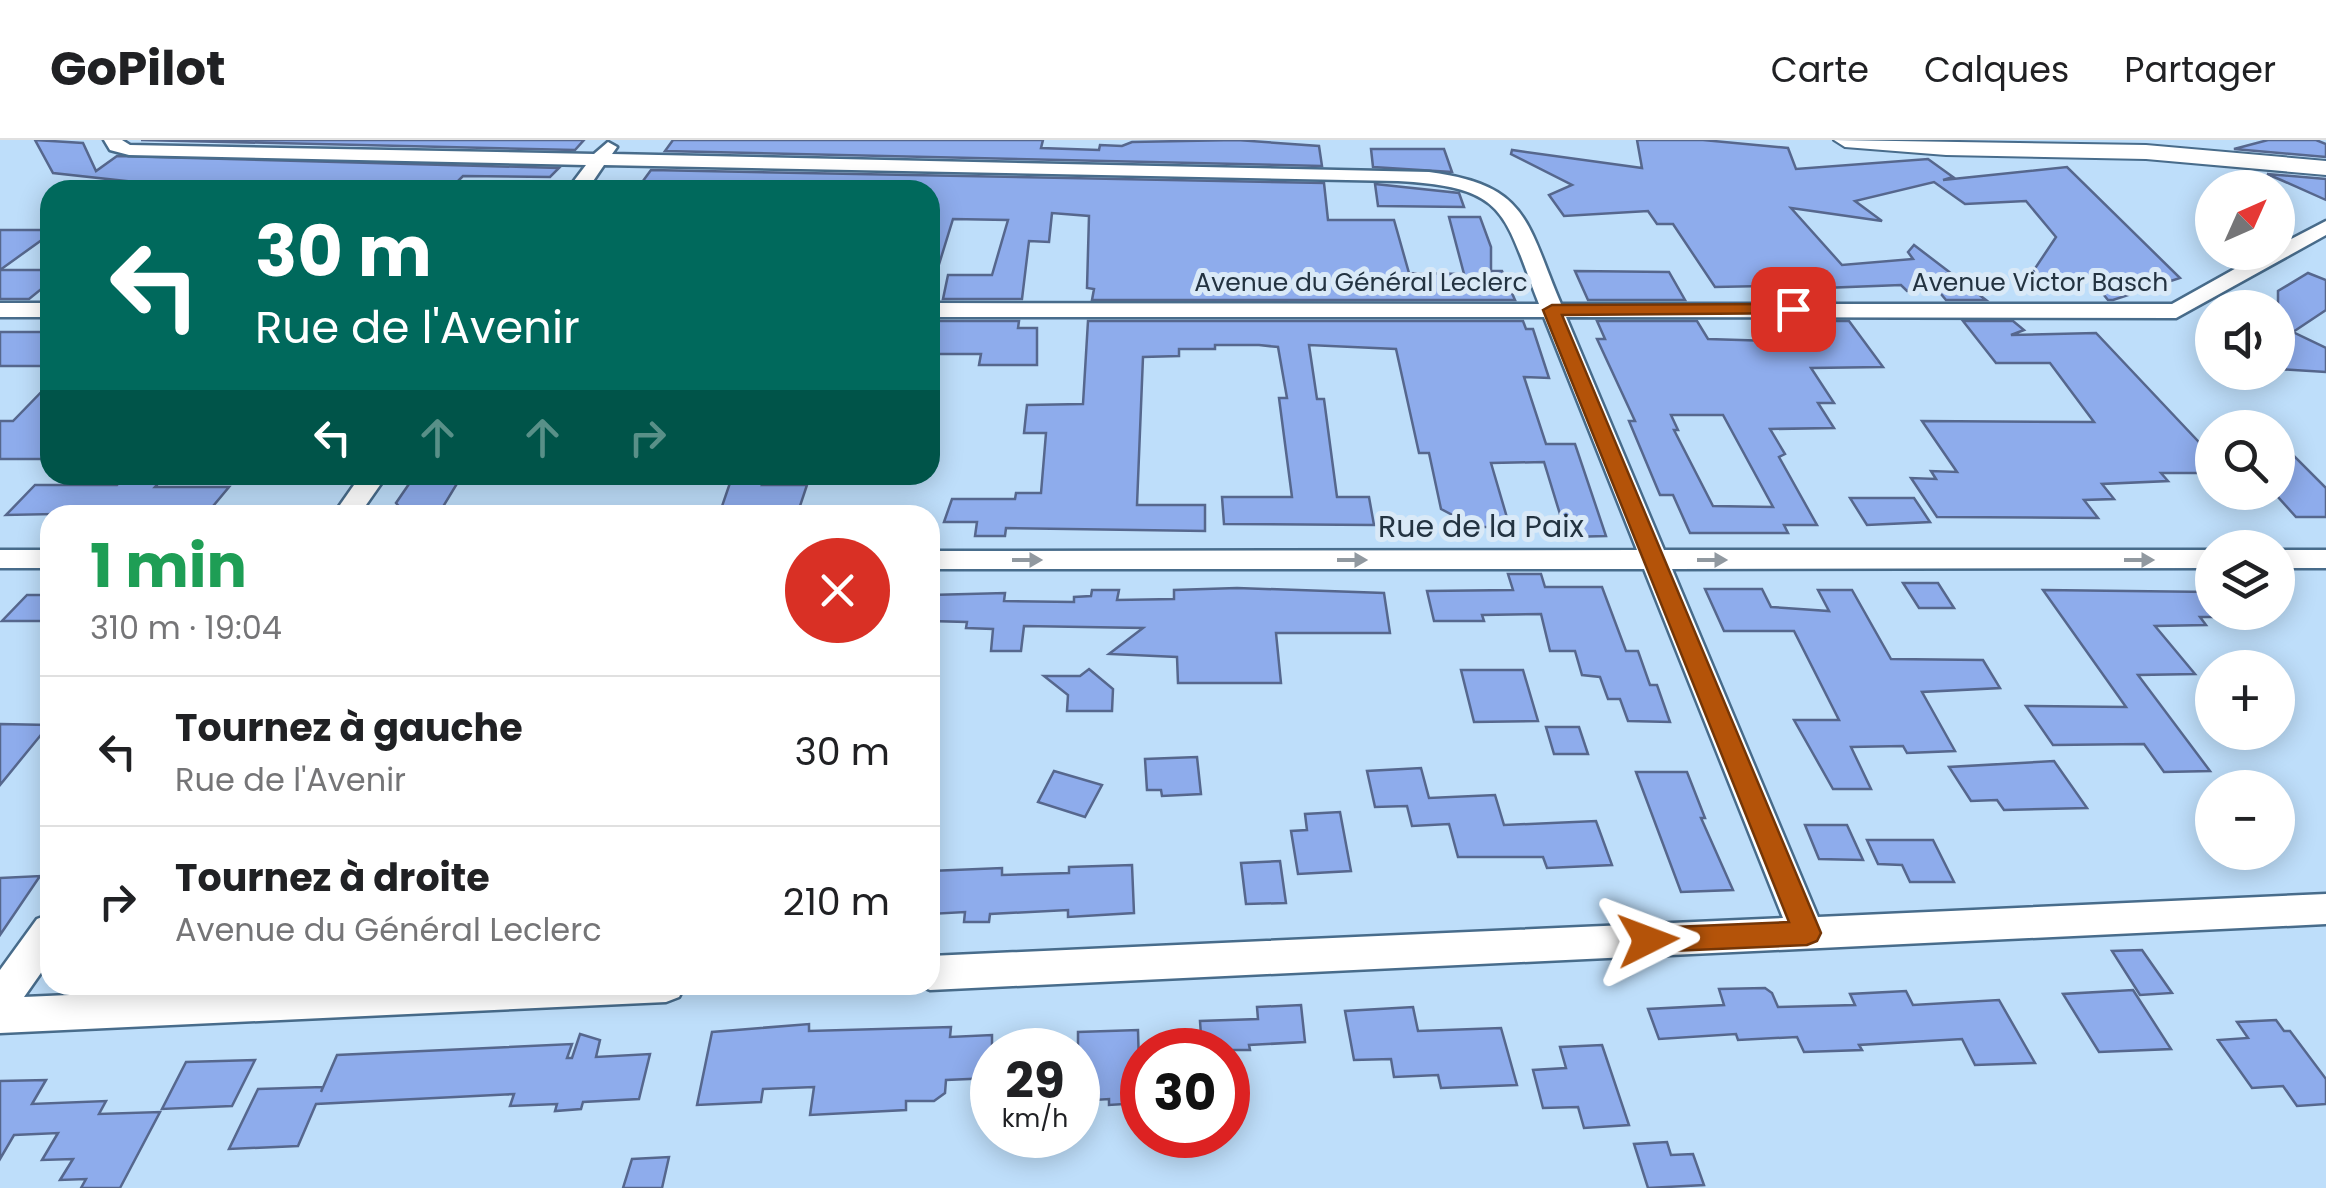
<!DOCTYPE html>
<html lang="fr">
<meta charset="utf-8">
<style>
body{margin:0;font-family:Poppins,sans-serif;background:#f2f2f2;color:#202124;height:100vh;display:flex;flex-direction:column;font-size:38px;white-space:nowrap}
*{box-sizing:border-box;margin:0}
p{font-size:32px;color:#757577}
.icon{flex:none;width:55px;height:55px;fill:none;stroke:currentColor;stroke-width:2;stroke-linecap:round;stroke-linejoin:round}
.map{position:relative;flex:1;overflow:hidden}
.sheet{position:absolute;left:40px;top:365px;width:900px;height:490px;display:flex;flex-direction:column;background:#fff;border-radius:30px;box-shadow:0 5px 25px #0003}
.sheet>*{flex:none}
.guide{position:absolute;left:40px;top:40px;width:900px;height:305px;border-radius:30px;box-shadow:0 5px 25px #0003;background:#00695c;color:#fff;overflow:hidden}
.needle{width:65px;rotate:45deg}
.buttons{position:absolute;left:2195px;top:30px;display:grid;gap:20px}
.buttons a{display:grid;place-items:center;width:100px;height:100px;border-radius:50%;background:#fff;box-shadow:0 5px 25px #0003;font-size:50px}
.speed{position:absolute;left:970px;top:888px;display:flex;gap:20px;font-size:50px;font-weight:700;text-align:center}
.speed>*{display:grid;place-content:center;width:130px;height:130px;border-radius:50%;background:#fff;box-shadow:0 5px 25px #0003;line-height:1}
.speed small{font-size:25px;font-weight:400}
.speed .limit{border:15px solid #d22;background:#fff;color:#111}
.pin{position:absolute;display:grid;place-items:center;width:85px;height:85px;color:#fff;margin:-42px;border-radius:20px;box-shadow:0 5px 15px #0006}
.me{position:absolute;width:110px;margin:-55px;rotate:87deg;stroke-linejoin:round;filter:drop-shadow(0 0 8px #0008)}
.turn{display:flex;align-items:center;gap:35px;height:210px;padding:0 50px;font-size:45px}
.turn .icon{width:130px;height:130px;stroke-width:2.5}
.turn b{display:block;font-size:70px;line-height:85px}
.lanes{display:flex;align-items:center;height:95px;padding:0 50px;background:#0003;justify-content:center;gap:50px;direction:ltr}
.lanes .off{opacity:.35}
.round{display:grid;place-items:center;flex:none;width:105px;height:105px;border-radius:52px;background:#f2f2f2}
.headline{display:flex;align-items:center;justify-content:space-between;height:170px;padding:0 50px}
h1{font-size:60px;font-weight:700;line-height:75px;color:#1e9e55}
ul{padding:0;list-style:none}
li{display:flex;align-items:center;gap:30px;height:150px;padding:0 50px;border-top:2px solid #e0e0e0}
li div{flex:1}
li b{display:block;font-size:38px}
li em{font-style:normal}
header{display:flex;align-items:center;gap:60px;box-sizing:border-box;height:140px;padding:0 50px;background:#fff;border-bottom:2px solid #e0e0e0}
header strong{font-size:48px}
nav{display:flex;gap:55px;margin-inline-start:auto;font-size:35px}
.map>svg:first-child{display:block}
</style>
<header>
<strong>GoPilot</strong>
<nav><a>Carte</a><a>Calques</a><a>Partager</a></nav>
</header>
<div class="map">
<svg width="2326" height="1048" viewBox="0 0 2326 1048">
<rect width="100%" height="100%" fill="#bedefa"/>
<g fill="#8eacec" stroke="#56678d" stroke-width="2.5" fill-rule="evenodd">
<polygon points="35,0 83,3 96,31 117,16 559,28 550,37 463,36 451,48 147,50 153,44 53,33"/>
<polygon points="141,0 584,0 575,10"/>
<polygon points="673,0 1043,0 1041,8 1099,10 1100,5 1122,6 1132,2 1237,0 1319,6 1322,26 665,11"/>
<polygon points="1637,0 1703,0 1788,8 1796,29 1928,19 1953,37 1943,40 2067,27 2180,138 2113,160 2108,160 2091,139 2026,142 2056,97 2026,61 1965,64 1934,42 1855,61 1882,81 1791,68 1842,125 1913,119 1908,112 1914,105 1986,160 1946,160 1936,148 1907,151 1901,145 1824,148 1834,160 1779,160 1764,146 1715,147 1673,84 1657,84 1648,71 1564,76 1549,55 1572,45 1511,14 1512,10 1642,28"/>
<polygon points="2268,0 2316,0 2326,4 2326,17 2234,9"/>
<polygon points="1371,9 1444,9 1452,32 1373,27"/>
<polygon points="651,30 1324,43 1328,80 1394,80 1409,133 1464,134 1449,77 1480,77 1491,107 1491,131 1502,131 1515,160 1092,160 1094,149 1087,148 1089,76 1052,73 1049,102 1029,101 1022,159 943,159 948,135 992,135 1008,80 953,79 936,134 930,134 930,50 640,45"/>
<polygon points="2267,34 2326,39 2326,60 2281,40"/>
<polygon points="1375,44 1459,53 1464,67 1378,66"/>
<polygon points="0,90 50,90 50,94 0,130"/>
<polygon points="0,130 50,130 50,142 29,159 0,159"/>
<polygon points="1575,131 1669,132 1685,160 1588,160"/>
<polygon points="2308,133 2326,140 2326,170 2293,192 2326,208 2326,232 2278,229 2278,151"/>
<polygon points="938,181 1019,181 1018,188 1037,188 1037,225 979,225 981,214 936,214 938,205 933,205"/>
<polygon points="1088,181 1523,181 1526,189 1533,189 1549,238 1524,237 1546,304 1575,304 1606,396 1567,397 1544,322 1491,323 1508,381 1492,381 1493,387 1475,387 1441,369 1429,313 1419,313 1396,209 1309,205 1317,259 1324,259 1337,357 1369,357 1374,385 1224,384 1222,357 1292,357 1279,258 1287,258 1278,207 1259,205 1215,205 1215,209 1179,209 1179,216 1143,217 1137,365 1205,365 1205,391 1006,388 1005,396 975,396 977,382 944,382 952,359 1015,359 1016,353 1041,353 1046,293 1024,293 1027,265 1083,264"/>
<path d="M1597,181H1697L1708,199L1808,202L1793,181H1849L1883,227L1811,228L1834,263H1818L1834,288L1770,289L1785,314L1779,317L1817,385H1784L1788,393H1690L1673,355H1660L1629,281H1635L1597,199H1605ZM1671,275H1723L1773,367L1713,366L1674,290H1678Z"/>
<polygon points="1963,181 2013,181 2024,190 2011,195 2096,193 2212,316 2212,333 2161,333 2168,341 2102,344 2114,359 2084,360 2098,378 1937,377 1911,338 1936,339 1931,331 1957,332 1922,281 2094,282 2050,223 1996,223"/>
<rect x="0" y="192" width="50" height="34"/>
<polygon points="50,243 50,310 41,319 0,319 0,281 13,281"/>
<polygon points="2278,300 2326,348 2326,377 2296,377 2278,357"/>
<polygon points="126,335 166,335 155,347 229,347 209,371 6,375 35,345 117,345"/>
<polygon points="731,340 764,340 762,345 807,345 797,375 719,375"/>
<polygon points="411,341 458,342 438,375 406,375 396,363"/>
<polygon points="1850,358 1914,358 1930,382 1867,385"/>
<polygon points="1508,434 1541,434 1545,447 1602,447 1626,511 1638,511 1650,545 1657,545 1670,582 1628,581 1620,559 1608,559 1600,537 1582,535 1575,511 1550,511 1541,474 1482,475 1484,481 1434,481 1427,451 1513,450"/>
<polygon points="1903,443 1938,443 1954,468 1919,468"/>
<polygon points="1237,448 1384,453 1390,493 1276,493 1281,543 1178,543 1177,517 1109,514 1143,488 1024,486 1021,511 991,511 993,489 966,488 967,482 930,481 930,455 1005,453 1004,461 1074,462 1074,457 1091,456 1092,450 1119,450 1117,460 1174,459 1174,450"/>
<polygon points="1705,449 1762,449 1771,467 1829,471 1818,450 1852,450 1891,519 1983,520 2000,548 1922,552 1955,611 1907,613 1903,606 1851,607 1871,649 1833,649 1794,580 1839,580 1794,491 1724,491"/>
<polygon points="2043,450 2212,452 2212,477 2200,477 2206,485 2155,486 2195,534 2138,535 2210,631 2164,632 2144,604 2053,605 2026,566 2126,567"/>
<polygon points="27,455 50,455 50,481 2,481"/>
<polygon points="1089,529 1113,549 1112,571 1067,571 1068,555 1044,536 1080,536"/>
<polygon points="1461,530 1523,530 1538,581 1474,582"/>
<polygon points="0,584 49,585 0,645"/>
<polygon points="1546,587 1579,587 1588,614 1554,614"/>
<polygon points="1197,617 1201,654 1162,656 1161,650 1147,650 1145,619"/>
<polygon points="2054,621 2087,668 2004,670 1997,660 1971,661 1949,627"/>
<polygon points="1421,628 1429,658 1495,655 1504,685 1596,681 1612,725 1547,728 1543,717 1458,717 1449,684 1412,686 1407,666 1375,667 1367,631"/>
<polygon points="1054,631 1102,645 1085,677 1038,662"/>
<polygon points="1636,632 1687,632 1705,678 1701,678 1733,750 1681,752"/>
<polygon points="1340,672 1351,731 1298,734 1291,691 1307,690 1305,674"/>
<polygon points="1805,685 1847,685 1863,720 1819,719"/>
<polygon points="1867,700 1933,700 1954,742 1910,742 1902,725 1878,724"/>
<polygon points="1280,721 1286,763 1246,764 1241,723"/>
<polygon points="1132,725 1134,773 1068,777 1068,770 990,774 989,782 964,782 965,772 930,774 930,731 1002,728 1002,735 1069,733 1069,727"/>
<polygon points="40,736 0,795 0,738"/>
<polygon points="2142,810 2172,853 2140,855 2112,811"/>
<polygon points="1765,848 1772,853 1778,867 1855,865 1850,854 1906,851 1913,865 1999,860 2035,923 1975,925 1962,899 1859,905 1862,910 1804,912 1797,897 1738,900 1736,894 1659,899 1648,869 1724,865 1719,849"/>
<polygon points="2133,850 2171,909 2099,912 2063,854"/>
<polygon points="1301,865 1305,902 1249,905 1250,910 1202,910 1200,881 1258,879 1257,867"/>
<polygon points="1413,867 1418,891 1501,888 1517,945 1441,948 1438,935 1394,937 1391,919 1354,920 1345,871"/>
<polygon points="2276,880 2284,891 2290,891 2326,939 2326,964 2297,966 2283,946 2252,948 2218,900 2248,898 2237,882"/>
<polygon points="809,884 809,891 951,887 950,897 992,895 992,938 946,940 945,953 934,961 906,961 906,970 810,975 814,947 763,949 761,962 697,965 712,892"/>
<polygon points="1138,890 1140,963 1109,965 1109,959 1078,961 1078,892"/>
<polygon points="580,894 600,900 596,917 650,914 639,959 583,962 581,969 555,971 557,964 510,966 514,954 316,964 298,1006 229,1009 258,949 323,947 321,952 337,915 572,904 567,918 572,918"/>
<polygon points="1602,905 1629,985 1584,988 1578,967 1543,968 1533,930 1566,928 1560,907"/>
<polygon points="255,920 232,966 162,969 186,922"/>
<polygon points="46,940 32,964 106,961 99,974 160,972 120,1048 81,1048 86,1039 60,1040 73,1019 42,1020 58,993 14,995 0,1019 0,941"/>
<polygon points="1667,1002 1671,1015 1693,1014 1704,1045 1648,1048 1634,1004"/>
<polygon points="669,1017 662,1048 623,1048 632,1019"/>
</g>
<g fill="none" stroke-linecap="round" stroke-linejoin="round">
<g stroke="#486c8b" stroke-width="5">
<g id="minor">
<path d="M104,0H122L130,5L594,14L608,2L617,7L612,14L1429,32C1529,45 1526,82 1561,164H2172L2265,112H2278V106L2326,81V95L2176,178L1566,177L1664,410H2212V428L1672,429L1818,777L2326,754V784L930,850L918,845H930V816L1783,778L1644,429H930V411L1637,410L1544,177H930V163L1539,164C1503,72 1508,47 1398,41L604,25L587,50H567L586,25L129,15L110,10Z"/>
<rect x="0" y="163" width="50" height="14"/>
<polygon points="361,335 387,335 359,375 333,375"/>
<rect x="0" y="410" width="50" height="18"/>
<rect x="2278" y="410" width="48" height="18"/>
<polygon points="50,774 50,820 24,857 298,845 685,845 679,857 666,862 0,893 0,830 37,779"/>
</g>
</g>
<g stroke="#486c8b" stroke-width="4">
<polygon id="tertiary" points="1834,0 2146,5 2326,21 2326,35 2146,19 1946,15 1845,7"/>
</g>
<use href="#minor" fill="#fff" fill-rule="evenodd"/>
<use href="#tertiary" fill="#fff" fill-rule="evenodd"/>
</g>
<defs><path id="oneway-solid" d="M-6-.8H1V-3.2L6.5 0L1 3.2V.8H-6Z" transform="scale(2.5)"/></defs>
<g fill="#9199a0">
<use href="#oneway-solid" transform="translate(1027 420)"/>
<use href="#oneway-solid" transform="translate(1352 420)"/>
<use href="#oneway-solid" transform="translate(1712 420)"/>
<use href="#oneway-solid" transform="translate(2139 420)"/>
</g>
<polygon fill="#b45309" stroke="#753606" stroke-width="2.5" points="1793,164 1801,169 1799,173 1562,175 1821,793 1817,801 1807,805 1648,812 1638,808 1634,800 1638,792 1648,788 1789,782 1543,170 1552,165"/>
<g text-anchor="middle" stroke-width="10" stroke-linejoin="round" paint-order="stroke">
<g font-size="25" fill="#233341" stroke="#d9e9f7">
<text x="1361" y="151">Avenue du Général Leclerc</text>
<text x="2040" y="151">Avenue Victor Basch</text>
</g>
<g font-size="30" fill="#233341" stroke="#d9e9f7">
<text x="1481" y="397">Rue de la Paix</text>
</g>
</g>
</svg>
<div class="buttons">
<a><svg class="needle" viewBox="-14 -14 28 28"><path d="M0-13l5 13h-10z" fill="#e53935"/><path d="M0 13l5-13h-10z" fill="#757577"/></svg></a>
<a><svg class="icon" aria-label="sound" viewBox="0 0 24 24"><path d="M4 9h4l5-4v14l-5-4H4zM17 9q2 3 0 6"/></svg></a>
<a><svg class="icon" aria-label="search" viewBox="0 0 24 24"><circle cx="10" cy="10" r="6"/><path d="M15 15l6 6"/></svg></a>
<a><svg class="icon" aria-label="layers" viewBox="0 0 24 24"><path d="M12 4l9 5-9 5-9-5zM3 14l9 5 9-5"/></svg></a>
<a>+</a>
<a>−</a>
</div>
<div class="speed"><div>29<small>km/h</small></div><div class="limit">30</div></div>
<div class="pin" style="left:1793px;top:169px;background:#d93025"><svg class="icon" aria-label="arrive" viewBox="0 0 24 24"><path d="M6 21V4h12l-3 4 3 4H6"/></svg></div>
<svg class="me" style="left:1648px;top:800px" viewBox="-20 -20 40 40"><path d="M0-17L14 15 0 8-14 15z" fill="#b45309" stroke="#fff" stroke-width="4"/></svg>
<div class="guide">
<div class="turn"><svg class="icon" aria-label="left" viewBox="0 0 24 24"><path d="M17 20v-9H6M10 6l-5 5 5 5"/></svg><div><b>30 m</b>Rue de l'Avenir</div></div>
<div class="lanes"><svg class="icon" aria-label="left" viewBox="0 0 24 24"><path d="M17 20v-9H6M10 6l-5 5 5 5"/></svg><svg class="icon off" aria-label="ahead" viewBox="0 0 24 24"><path d="M12 20V5M6 11l6-6 6 6"/></svg><svg class="icon off" aria-label="ahead" viewBox="0 0 24 24"><path d="M12 20V5M6 11l6-6 6 6"/></svg><svg class="icon off" aria-label="right" viewBox="0 0 24 24"><path d="M7 20v-9h11M14 6l5 5-5 5"/></svg></div>
</div>
<section class="sheet">
<div class="headline"><div><h1>1 min</h1><p>310 m · 19:04</p></div><a class="round" style="background:#d93025;color:#fff"><svg class="icon" aria-label="close" viewBox="0 0 24 24"><path d="M6 6l12 12M18 6L6 18"/></svg></a></div>
<ul>
<li><svg class="icon" aria-label="left" viewBox="0 0 24 24"><path d="M17 20v-9H6M10 6l-5 5 5 5"/></svg><div><b>Tournez à gauche</b><p>Rue de l'Avenir</p></div><em>30 m</em></li>
<li><svg class="icon" aria-label="right" viewBox="0 0 24 24"><path d="M7 20v-9h11M14 6l5 5-5 5"/></svg><div><b>Tournez à droite</b><p>Avenue du Général Leclerc</p></div><em>210 m</em></li>
</ul>
</section>
</div>
